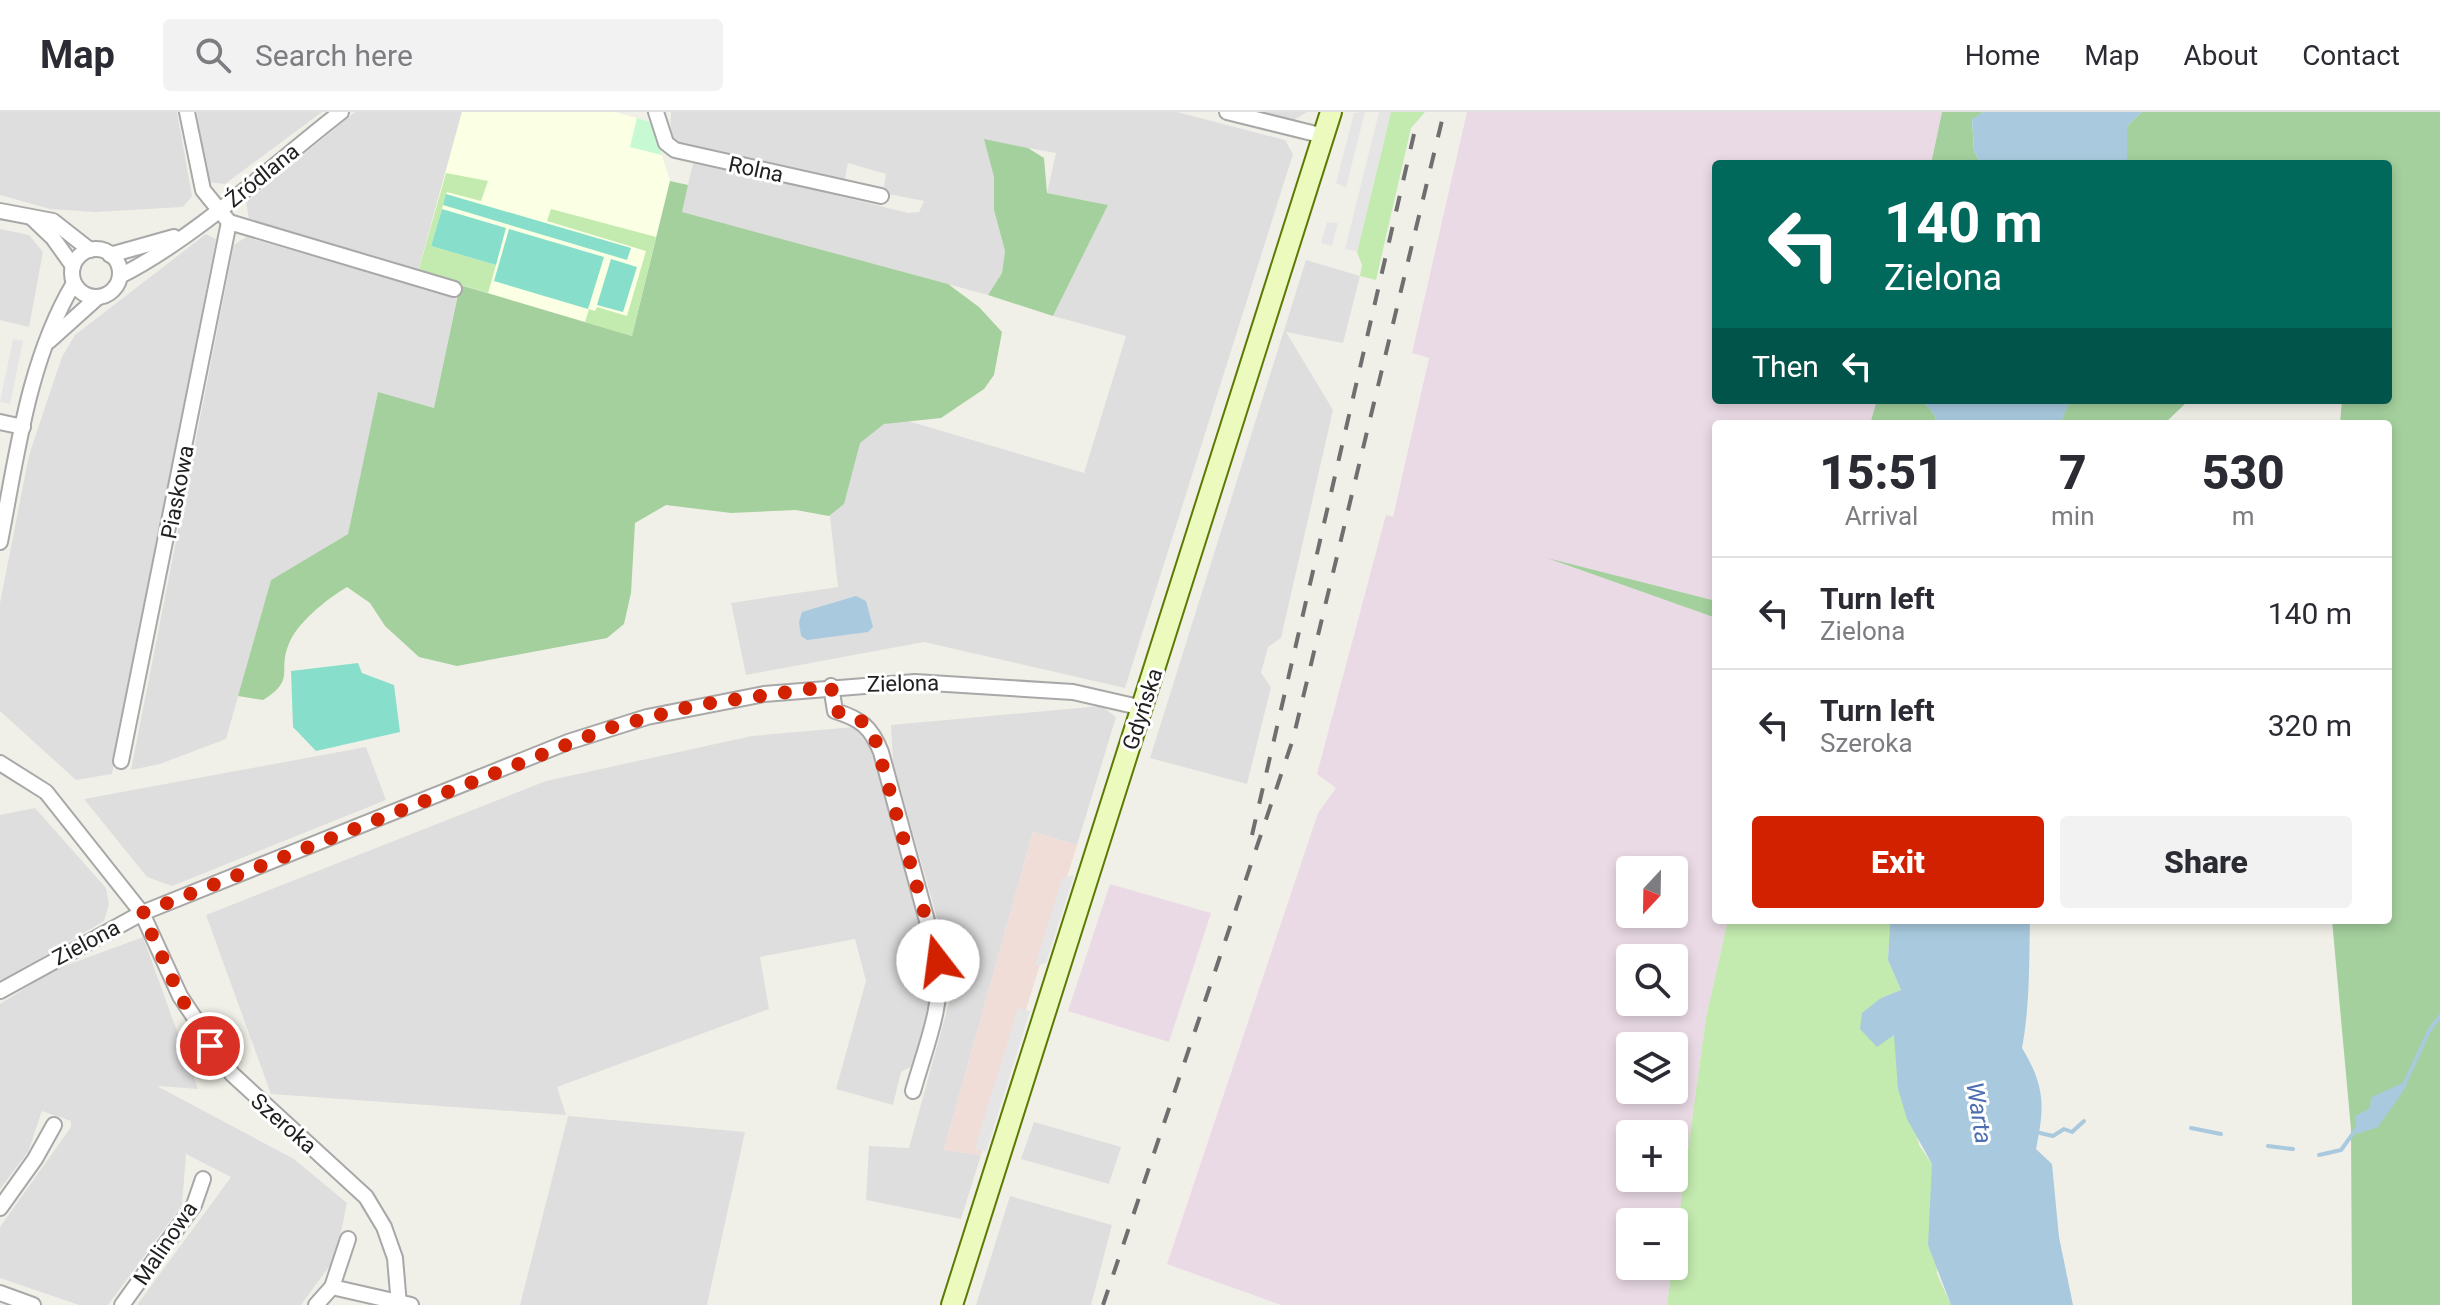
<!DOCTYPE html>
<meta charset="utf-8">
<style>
body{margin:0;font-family:Roboto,sans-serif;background:#f2f2f3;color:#2b2b33;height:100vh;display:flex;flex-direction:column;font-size:30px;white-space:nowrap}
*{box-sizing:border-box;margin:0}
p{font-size:26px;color:#7c7c81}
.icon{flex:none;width:44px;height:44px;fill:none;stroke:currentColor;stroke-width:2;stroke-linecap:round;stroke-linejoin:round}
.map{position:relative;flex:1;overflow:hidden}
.drawer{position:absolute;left:1712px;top:308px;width:680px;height:504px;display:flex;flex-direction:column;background:#fff;border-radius:8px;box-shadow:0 4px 12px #0003}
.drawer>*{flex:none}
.hud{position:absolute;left:1712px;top:48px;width:680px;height:244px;border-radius:8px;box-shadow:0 4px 12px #0003;background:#00695c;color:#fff;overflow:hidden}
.needle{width:52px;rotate:202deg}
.fabs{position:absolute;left:1616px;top:744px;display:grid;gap:16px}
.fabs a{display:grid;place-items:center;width:72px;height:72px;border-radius:8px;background:#fff;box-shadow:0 4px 12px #0003;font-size:40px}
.pin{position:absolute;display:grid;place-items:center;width:68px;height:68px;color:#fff;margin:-34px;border:4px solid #fff;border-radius:50%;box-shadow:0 2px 8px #0007}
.me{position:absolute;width:88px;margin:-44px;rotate:345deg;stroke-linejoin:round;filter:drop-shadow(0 0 6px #0008)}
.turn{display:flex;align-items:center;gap:28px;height:168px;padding:0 40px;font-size:36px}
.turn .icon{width:104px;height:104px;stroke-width:2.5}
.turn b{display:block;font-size:56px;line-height:68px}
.then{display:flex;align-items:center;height:76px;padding:0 40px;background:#0003;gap:16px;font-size:30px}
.eta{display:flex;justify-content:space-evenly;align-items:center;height:136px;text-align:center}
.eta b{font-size:48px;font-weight:800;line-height:56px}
.primary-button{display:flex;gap:16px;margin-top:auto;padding:16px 40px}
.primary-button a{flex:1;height:92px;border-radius:8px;background:#d12101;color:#fff;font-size:32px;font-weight:800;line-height:92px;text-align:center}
.primary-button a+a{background:#f2f2f3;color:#2b2b33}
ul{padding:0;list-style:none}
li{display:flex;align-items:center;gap:24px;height:112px;padding:0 40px;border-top:2px solid #e1e1e2}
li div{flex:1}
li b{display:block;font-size:30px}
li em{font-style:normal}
header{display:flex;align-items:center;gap:48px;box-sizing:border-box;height:112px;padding:0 40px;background:#fff;border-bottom:2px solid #e1e1e2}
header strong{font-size:38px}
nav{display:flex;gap:44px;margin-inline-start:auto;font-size:28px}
.search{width:560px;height:72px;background:#f2f2f3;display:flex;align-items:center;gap:20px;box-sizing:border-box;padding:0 28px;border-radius:8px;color:#7c7c81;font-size:30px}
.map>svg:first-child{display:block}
</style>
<header>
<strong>Map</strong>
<div class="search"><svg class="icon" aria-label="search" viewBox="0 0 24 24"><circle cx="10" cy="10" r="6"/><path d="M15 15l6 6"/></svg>Search here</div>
<nav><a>Home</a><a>Map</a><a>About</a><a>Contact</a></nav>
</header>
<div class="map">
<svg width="2440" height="1193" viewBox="0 0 2440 1193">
<rect width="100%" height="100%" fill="#f1f0e8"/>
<g fill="#dfdede">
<polygon points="0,0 177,0 192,84 183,95 95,100 50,97 0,83"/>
<polygon points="197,0 322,0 225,72 208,70"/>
<polygon points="355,0 462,0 418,160 312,131 313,126 249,107 246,90"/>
<polygon points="671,0 1177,0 1285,28 1293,42 1125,576 924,530 746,563 731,491 838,475 829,396 854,293 1084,361 1126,224 1053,204 1108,93 1047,81 1056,41 985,28 994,65 994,98 1005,139 1002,161 988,183 681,100 694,48 908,101 919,100 924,89 883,81 886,62 848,51 844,72 670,32"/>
<polygon points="1247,0 1307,0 1291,10"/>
<polygon points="0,117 29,123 43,140 29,215 0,208"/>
<polygon points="206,122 216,127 112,662 76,668 0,599 0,491 29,343 62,245 75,223"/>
<polygon points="246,125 457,186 434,296 378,281 348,422 271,468 226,627 160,652 131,658 234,133"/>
<polygon points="1306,148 1360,164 1343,231 1286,220 1333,298 1281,526 1268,535 1261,561 1271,575 1247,672 1150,646"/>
<polygon points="1101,594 1116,605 1077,733 1033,720 944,1038 981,1043 961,1107 866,1088 869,1034 909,1036 955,869 893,651 891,613"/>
<polygon points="854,615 872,638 936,869 912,954 901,960 893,993 836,977 866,869 855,827 760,845 769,897 557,975 566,1003 271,982 206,803 546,669 752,624"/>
<polygon points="366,635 386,688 172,774 147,765 84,687"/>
<polygon points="35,696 106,776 109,792 104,809 0,870 0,703"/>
<polygon points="143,825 198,977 157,974 294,1047 347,1091 336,1145 301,1193 137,1193 231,1065 186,1042 182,1093 108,1193 79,1193 0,1166 0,1115 71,1015 71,1009 42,999 28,1040 0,1077 0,892 54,858"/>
<polygon points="568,1004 745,1020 707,1193 520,1193"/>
<polygon points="1034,1010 1121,1035 1109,1072 1021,1047"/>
<polygon points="1010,1084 1112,1113 1091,1193 976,1193"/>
</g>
<polygon fill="#f1ddd8" points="1033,720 1077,733 981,1043 944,1038"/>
<g fill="#eadae5" fill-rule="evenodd">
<path d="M1467,0H1942L1931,52H1716V288H1877L1870,312H1716V489L1558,450L1716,506V808H1728L1706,906L1674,1144V1110H1630V1154H1673L1667,1193H1281L1167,1152L1318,701L1336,676L1317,662L1386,403L1393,405L1429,246L1412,241ZM1630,758H1674V802H1630ZM1630,846H1674V890H1630ZM1630,934H1674V978H1630ZM1630,1022H1674V1066H1630Z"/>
<polygon points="1110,772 1211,801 1169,930 1068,899"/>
</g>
<polygon fill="#fbffe3" points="462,0 615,0 651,10 670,69 632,224 418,160"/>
<g fill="#c3eaaf">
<polygon points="1391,0 1425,0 1411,16 1376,168 1360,164 1362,153 1357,140"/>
<polygon points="446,61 488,69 481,89 447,80 431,134 496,153 488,181 418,160"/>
<polygon points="551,97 656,125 632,224 585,210 589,197 595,199 597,195 627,204 646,139 547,109"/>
<polygon points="1728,808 1844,808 1874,812 1890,808 1888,848 1901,878 1881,886 1894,922 1919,1033 1932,1052 1937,1162 1951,1193 1667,1193 1706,906"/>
</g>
<g fill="#a4d09d">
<polygon points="1942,0 1983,0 1972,8 1974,39 1981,52 1931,52"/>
<polygon points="2142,0 2440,0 2440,1193 2352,1193 2351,1017 2332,808 2388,808 2388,312 2340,312 2342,288 2388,288 2388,52 2127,52 2127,14"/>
<polygon points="984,27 1028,36 1044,46 1047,81 1108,93 1053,204 988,183 1002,161 1005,139 994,98 994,65"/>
<path d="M670,69L688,73L682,100L948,172L979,195L1002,220L994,263L984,277L941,306L884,312L860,331L844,392L829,404L796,398L731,401L666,393L635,411L631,481L624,512L607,526L457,554L419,545L385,514L370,491L347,475C327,487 296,511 288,534C278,560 296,568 263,588L238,584L271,468L348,422L378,280L434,296L460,173L632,224Z"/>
<polygon points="1877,288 1922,288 1936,305 1935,312 1870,312"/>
<polygon points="2070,288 2189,288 2164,312 2060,312"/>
<polygon points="1547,446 1716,489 1716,506"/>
</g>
<polygon fill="#c7fad3" points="637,6 651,10 662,43 630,35"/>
<g fill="#87dfcb">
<polygon points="446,82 631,136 627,148 443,93"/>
<polygon points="442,97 506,116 496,153 431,134"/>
<polygon points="509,117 604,145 588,197 494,169"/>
<polygon points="611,147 637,155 623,200 597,193"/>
<polygon points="358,551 362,561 394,573 400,620 316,639 293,615 291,559"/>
</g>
<g fill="#e5e5e5">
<polygon points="1365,0 1346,76 1336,71 1354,1"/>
<polygon points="1379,0 1391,0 1357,140 1345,137"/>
<polygon points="1327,110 1338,111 1332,134 1321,131"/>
<polygon points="13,227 23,229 10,292 0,290"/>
<polygon points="1074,763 1046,851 1035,854 1062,766"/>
<polygon points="1018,896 1030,899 986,1040 975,1036"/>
</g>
<g fill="#a9cade">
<polygon points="1983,0 2142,0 2127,14 2127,52 1981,52 1974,39 1972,7"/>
<polygon points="1922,288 2070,288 2070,289 2060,312 1936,312 1936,305"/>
<polygon points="856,484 866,489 873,515 868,520 807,528 801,524 799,510 802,500"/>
<path d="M1890,808H2030C2029,852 2030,893 2022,936C2045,974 2045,994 2036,1037L2052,1052L2059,1125L2073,1193H1951L1928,1133L1932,1052L1907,1007L1898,977L1894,923L1877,935L1860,917L1862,901L1881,886L1901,878L1888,848Z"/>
<polygon points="2407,969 2406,975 2378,1015 2357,1022 2355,1004 2369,997 2372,985"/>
</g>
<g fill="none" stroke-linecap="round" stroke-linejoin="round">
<g stroke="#a9cade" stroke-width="4">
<polyline points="2404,973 2429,919 2440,904"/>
<polyline points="2191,1016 2221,1022"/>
<polyline points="2040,1021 2053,1024 2064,1017 2072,1020 2084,1009"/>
<polyline points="2268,1034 2293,1037"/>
<polyline points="2319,1043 2341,1038 2357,1016"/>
</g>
<g stroke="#a8a8a8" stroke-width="18">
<g id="street">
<polyline points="656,0 666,31 675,38 881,84"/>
<polyline points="1227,0 1324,24"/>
<polyline points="0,99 53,109 90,138"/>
<polyline points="32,106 53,126 73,154"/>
<polyline points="229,110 454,177"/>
<circle cx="96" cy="161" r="24"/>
<polyline points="110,143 174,125"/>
<path d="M120,164C194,127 274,52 341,0"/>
<polyline points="49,229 98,185"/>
<polyline points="0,310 23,315"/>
<path d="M0,430C17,343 28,248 74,171"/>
<path d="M831,574L835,599C861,607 871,615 881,640L938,849C944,893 925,936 913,979"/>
<polyline points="121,649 229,110 203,78 187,0"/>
<polyline points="0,651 46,680 142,801 180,884 232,962 366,1085 384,1115 395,1146 399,1193"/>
<polyline points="0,879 142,801 568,630 647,605 764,582 915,570 1073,580 1143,596"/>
<polyline points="0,1096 35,1047 54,1013"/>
<polyline points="332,1175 411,1193"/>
<polyline points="0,1181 33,1193"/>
<polyline points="122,1193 194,1093 203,1067"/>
<polyline points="316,1193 332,1175 348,1127"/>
</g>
</g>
<g stroke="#5c7b05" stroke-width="24">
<polyline id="secondary" points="952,1193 1331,0"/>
</g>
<use href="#street" stroke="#fff" stroke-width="14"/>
<use href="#secondary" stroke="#edfabe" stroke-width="20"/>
<g stroke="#6f6f6f" stroke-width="4" stroke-dasharray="16 16" stroke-linecap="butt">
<polyline points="1252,723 1414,22"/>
<polyline points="1103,1193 1293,627 1444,0"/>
</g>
</g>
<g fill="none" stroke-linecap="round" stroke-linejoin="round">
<polyline stroke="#d12101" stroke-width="14" stroke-dasharray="0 25.2" points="210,934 180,884 142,801 609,616 697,593 831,574 835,599 858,606 873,620 938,849"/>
</g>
<g text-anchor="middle" stroke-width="6" stroke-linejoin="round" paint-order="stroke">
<g font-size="22" fill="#212121" stroke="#fff">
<text transform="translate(756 57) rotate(12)" y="8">Rolna</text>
<text transform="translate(262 63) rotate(-39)" y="8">Źródlana</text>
<text transform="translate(177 380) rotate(-79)" y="8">Piaskowa</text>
<text transform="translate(903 571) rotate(-1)" y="8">Zielona</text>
<text transform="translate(1142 597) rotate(-72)" y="8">Gdyńska</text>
<text transform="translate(86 830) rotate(-28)" y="8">Zielona</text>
<text transform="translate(284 1011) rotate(41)" y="8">Szeroka</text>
<text transform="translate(165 1131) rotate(-56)" y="8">Malinowa</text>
</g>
<g font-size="24" font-style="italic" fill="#4d6fb2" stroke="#fff">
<text transform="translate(1979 1001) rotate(81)" y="8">Warta</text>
</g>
</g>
</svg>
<div class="fabs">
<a><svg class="needle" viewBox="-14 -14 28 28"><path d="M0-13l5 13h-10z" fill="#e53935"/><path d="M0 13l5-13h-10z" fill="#7c7c81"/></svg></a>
<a><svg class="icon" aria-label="search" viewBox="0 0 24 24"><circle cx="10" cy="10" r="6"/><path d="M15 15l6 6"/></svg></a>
<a><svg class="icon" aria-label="layers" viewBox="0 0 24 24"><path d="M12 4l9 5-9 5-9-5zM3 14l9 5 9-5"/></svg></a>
<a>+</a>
<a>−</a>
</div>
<div class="pin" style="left:210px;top:934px;background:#d93025"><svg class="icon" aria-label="arrive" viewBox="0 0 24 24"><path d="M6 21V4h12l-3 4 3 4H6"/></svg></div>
<svg class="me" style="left:938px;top:849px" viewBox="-20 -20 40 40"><circle r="19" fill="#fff"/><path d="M0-13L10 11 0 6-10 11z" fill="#d12101"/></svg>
<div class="hud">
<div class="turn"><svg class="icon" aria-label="left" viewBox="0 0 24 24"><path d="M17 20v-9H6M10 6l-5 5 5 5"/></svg><div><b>140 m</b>Zielona</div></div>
<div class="then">Then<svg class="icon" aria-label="left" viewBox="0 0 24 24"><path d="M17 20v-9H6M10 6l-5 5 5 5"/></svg></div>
</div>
<section class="drawer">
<div class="eta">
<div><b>15:51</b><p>Arrival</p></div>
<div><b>7</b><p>min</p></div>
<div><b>530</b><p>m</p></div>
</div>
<ul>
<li><svg class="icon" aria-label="left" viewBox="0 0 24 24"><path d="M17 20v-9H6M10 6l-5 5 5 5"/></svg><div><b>Turn left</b><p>Zielona</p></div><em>140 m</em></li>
<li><svg class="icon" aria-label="left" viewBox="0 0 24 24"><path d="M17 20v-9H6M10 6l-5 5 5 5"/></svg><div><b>Turn left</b><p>Szeroka</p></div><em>320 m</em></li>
</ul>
<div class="primary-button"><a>Exit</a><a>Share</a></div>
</section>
</div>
